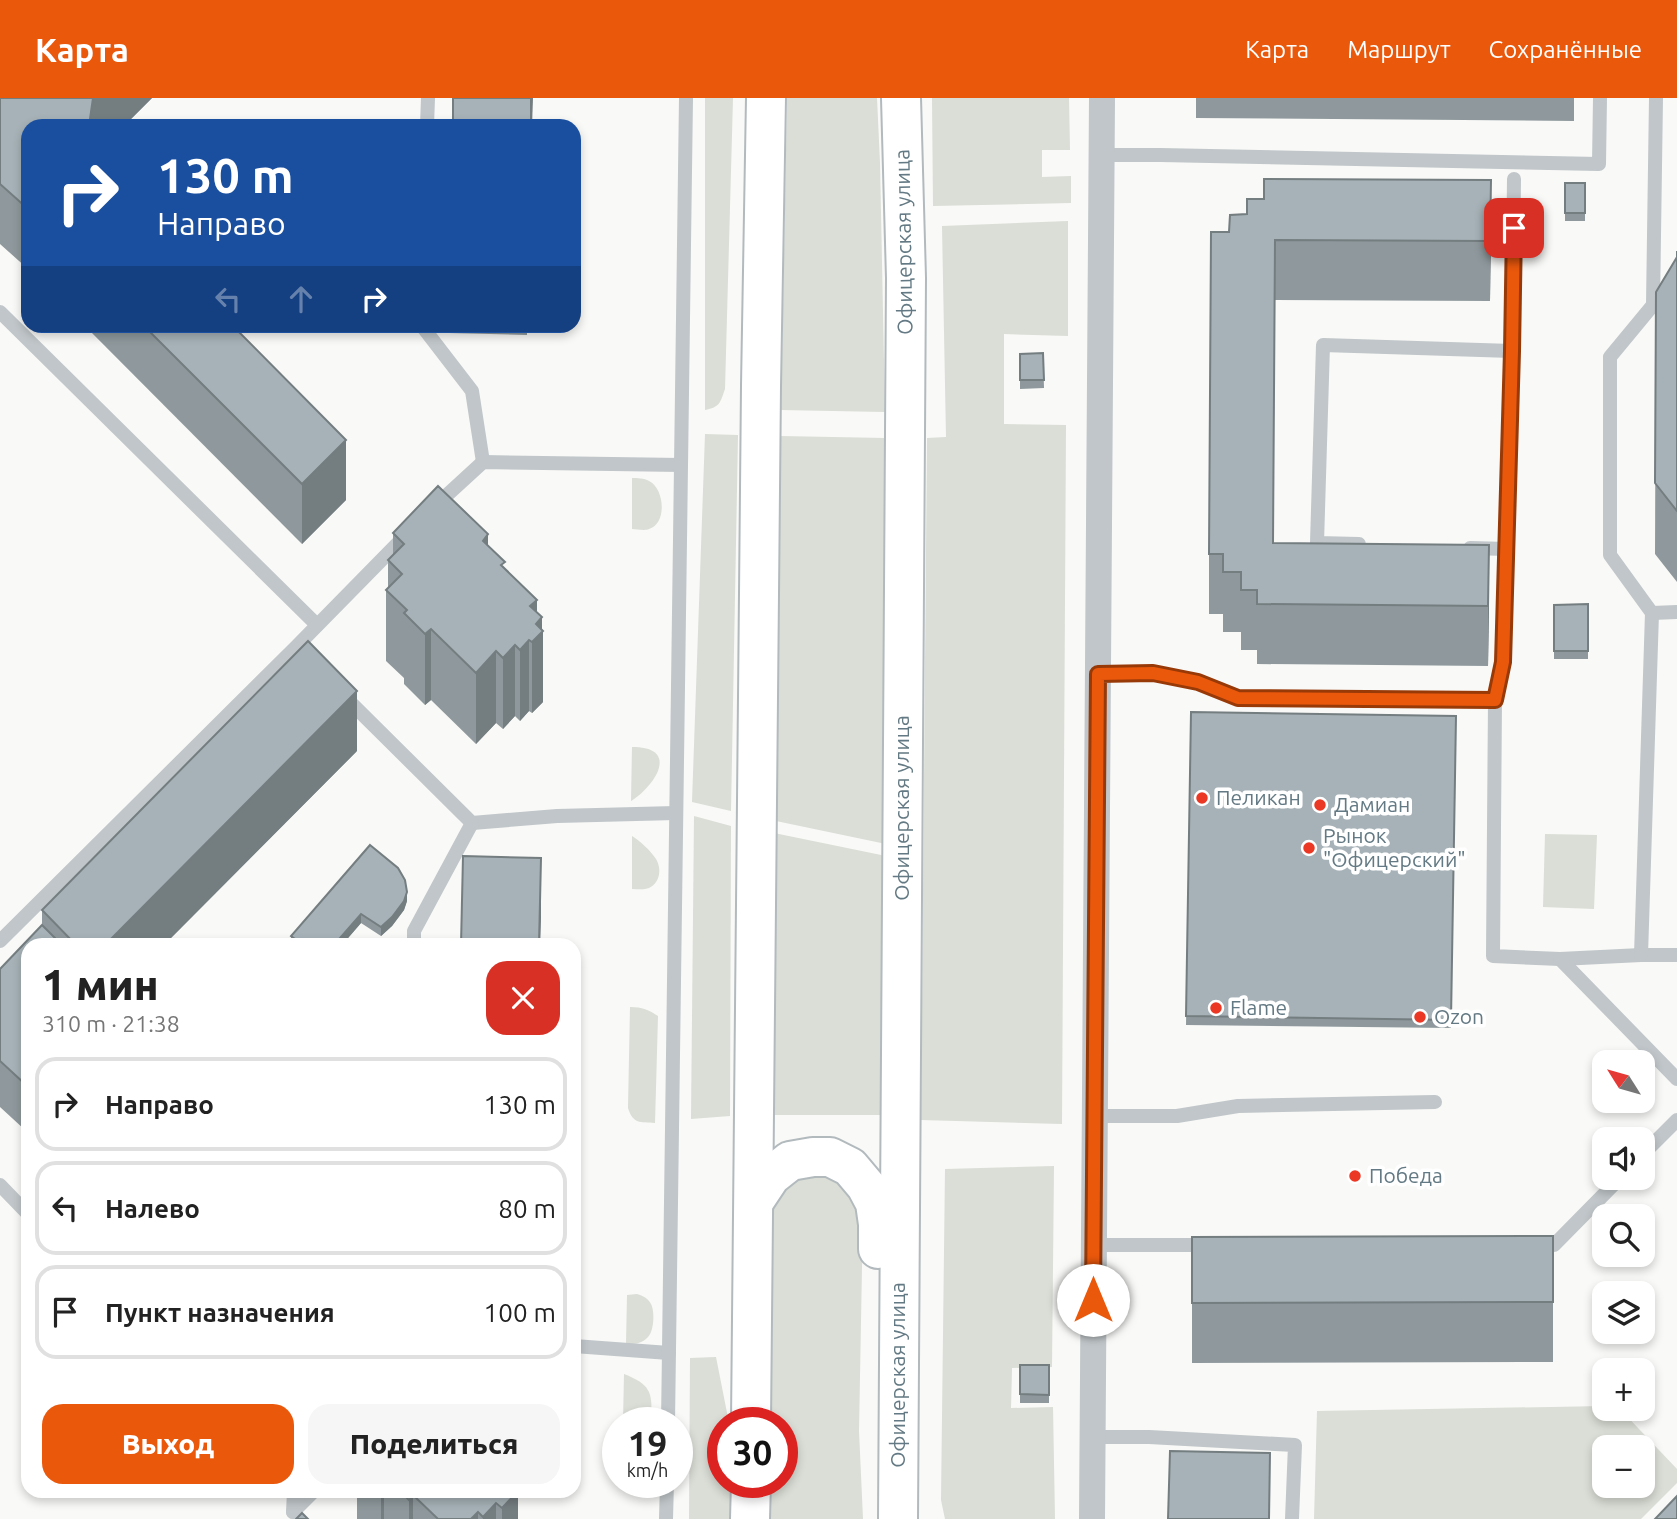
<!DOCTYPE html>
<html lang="ru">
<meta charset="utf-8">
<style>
body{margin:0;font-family:Ubuntu,sans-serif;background:#f6f6f6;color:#222;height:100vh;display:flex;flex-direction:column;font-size:26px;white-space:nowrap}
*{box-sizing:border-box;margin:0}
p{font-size:23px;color:#767676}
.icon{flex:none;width:38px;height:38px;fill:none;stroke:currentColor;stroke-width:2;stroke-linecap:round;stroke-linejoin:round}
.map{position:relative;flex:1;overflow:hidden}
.side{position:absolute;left:21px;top:840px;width:560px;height:560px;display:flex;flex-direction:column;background:#fff;border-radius:21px;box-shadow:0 4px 10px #0003}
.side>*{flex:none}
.hud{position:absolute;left:21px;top:21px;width:560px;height:214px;border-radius:21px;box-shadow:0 4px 10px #0003;background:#1a4fa0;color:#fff;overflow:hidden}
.needle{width:46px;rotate:307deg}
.buttons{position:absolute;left:1592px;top:952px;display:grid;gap:14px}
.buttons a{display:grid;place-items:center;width:63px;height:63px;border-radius:14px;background:#fff;box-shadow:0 4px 10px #0003;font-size:35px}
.speed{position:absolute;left:602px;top:1309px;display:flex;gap:14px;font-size:35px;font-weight:700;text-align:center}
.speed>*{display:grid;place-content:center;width:91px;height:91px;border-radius:50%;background:#fff;box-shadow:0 4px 10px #0003;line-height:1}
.speed small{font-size:18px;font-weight:400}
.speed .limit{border:10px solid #d22;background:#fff;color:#111}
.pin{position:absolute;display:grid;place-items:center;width:60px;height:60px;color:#fff;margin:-30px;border-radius:14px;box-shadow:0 4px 10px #0006}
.me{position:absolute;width:77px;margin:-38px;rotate:0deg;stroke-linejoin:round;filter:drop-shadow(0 0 5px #0008)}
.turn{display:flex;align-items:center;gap:24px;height:147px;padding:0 21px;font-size:32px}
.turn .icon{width:91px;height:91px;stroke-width:2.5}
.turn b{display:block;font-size:49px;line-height:60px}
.lanes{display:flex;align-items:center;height:66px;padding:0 21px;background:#0003;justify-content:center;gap:35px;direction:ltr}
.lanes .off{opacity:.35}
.round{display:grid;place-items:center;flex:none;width:74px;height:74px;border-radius:21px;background:#f6f6f6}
.headline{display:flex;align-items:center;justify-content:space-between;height:119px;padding:0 21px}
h1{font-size:42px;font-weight:800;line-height:52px}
.button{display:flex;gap:14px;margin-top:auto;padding:14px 21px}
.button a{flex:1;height:80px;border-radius:21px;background:#ea580c;color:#fff;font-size:28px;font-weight:800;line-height:80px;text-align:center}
.button a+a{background:#f6f6f6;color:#222}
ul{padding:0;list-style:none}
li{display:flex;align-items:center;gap:21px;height:94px;margin:0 14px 10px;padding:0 7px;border:4px solid #e0e0e0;border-radius:21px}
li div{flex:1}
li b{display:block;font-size:26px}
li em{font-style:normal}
header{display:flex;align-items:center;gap:42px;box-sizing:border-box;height:98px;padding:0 35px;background:#ea580c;color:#fff}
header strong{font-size:33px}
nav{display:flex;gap:38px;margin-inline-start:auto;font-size:24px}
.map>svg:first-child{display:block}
</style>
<header>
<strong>Карта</strong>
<nav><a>Карта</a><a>Маршрут</a><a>Сохранённые</a></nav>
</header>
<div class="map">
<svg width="1677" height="1421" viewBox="0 0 1677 1421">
<rect width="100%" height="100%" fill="#f9f9f7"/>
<g fill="#daded6" fill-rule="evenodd">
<path d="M705,0H733L725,291C720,305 720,309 705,312Z"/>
<polygon points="787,0 877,0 880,65 885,314 781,312"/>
<polygon points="932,0 1069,0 1070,52 1042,52 1042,79 1071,78 1071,105 933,108"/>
<polygon points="1068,123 1068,238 1004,236 1004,326 1066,327 1062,1026 921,1022 927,340 946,339 942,128"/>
<polygon points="705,336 738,337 731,713 692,704"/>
<polygon points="780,338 885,340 886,746 776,723"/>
<path d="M632,380C637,380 644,380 649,383C665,391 667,426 649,431C645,433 637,431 632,431Z"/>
<path d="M632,649C680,649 656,687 631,703Z"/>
<polygon points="694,718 731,728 730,1018 691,1021"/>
<polygon points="774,735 886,758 880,1017 774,1017"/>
<polygon points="1545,736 1597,737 1594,811 1543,809"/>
<path d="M632,738C641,744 650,752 656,761C662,771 660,785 649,790C644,792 638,791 632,791Z"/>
<path d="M630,909C642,909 649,912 658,918L655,1025C640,1024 633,1026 628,1010Z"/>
<polygon points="1054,1068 1052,1269 1012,1270 1011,1310 1053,1309 1055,1421 945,1421 941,1402 945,1071"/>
<polygon points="825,1076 842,1082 863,1114 859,1333 863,1421 766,1421 766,1384 782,1384 782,1325 766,1325 772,1110 794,1079"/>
<path d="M637,1196C643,1198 648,1200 651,1206C655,1214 654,1233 648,1239C642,1246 634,1246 626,1246L627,1197Z"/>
<polygon points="716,1259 729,1325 723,1325 723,1384 732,1384 732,1421 689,1421 690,1260"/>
<path d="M624,1276C649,1286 653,1293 651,1320L642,1323L623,1324Z"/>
<path d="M1605,1308V1311H1620L1677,1371V1385L1641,1421H1314L1317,1313ZM1605,1349H1643V1388H1605Z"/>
</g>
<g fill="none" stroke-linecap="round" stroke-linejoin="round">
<g stroke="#b2babe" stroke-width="42">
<g id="secondary">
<polyline points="755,1102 771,1078 790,1063 813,1059 830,1059 850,1069 866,1088 875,1105 878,1126 878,1151"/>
<polyline points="751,1325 761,288 766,0"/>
<polyline points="750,1421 751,1384"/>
<polyline points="898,1421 906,180 901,0"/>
</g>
</g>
<g stroke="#c0c6c9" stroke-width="14">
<polyline points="427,28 428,0"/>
<polyline points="1101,57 1160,57 1599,66 1600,0"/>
<polyline points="0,214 317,527"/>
<polyline points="422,228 472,293 483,364"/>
<polyline points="434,409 483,364 681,367"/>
<polyline points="1359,446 1317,445 1323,247 1512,253"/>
<polyline points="1470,450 1507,451"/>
<polyline points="1652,515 1677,514"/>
<polyline points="1098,576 1153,575 1198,584 1238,600 1495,602 1493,858 1560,861 1641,857 1677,857"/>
<polyline points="344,598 472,725 557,718 676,715"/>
<polyline points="1495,602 1503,564 1512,253 1514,81"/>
<polyline points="0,843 296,549 405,438"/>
<polyline points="414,847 414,833 472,725"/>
<polyline points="1641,857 1652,515 1610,457 1610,259 1653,207 1656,0"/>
<polyline points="1560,861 1677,981"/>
<polyline points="1094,1018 1177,1018 1238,1008 1435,1004"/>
<polyline points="1643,1056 1677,1022"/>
<polyline points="0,1087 28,1116"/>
<polyline points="1094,1147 1210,1147"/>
<polyline points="1534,1147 1554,1147 1620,1080"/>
<polyline points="574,1248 669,1255"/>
<polyline points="668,1325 686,0"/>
<polyline points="1092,1339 1149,1339 1295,1347 1292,1421"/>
<polyline points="293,1414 314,1393"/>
<polyline points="293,1414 294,1393"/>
<polyline points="666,1421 667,1384"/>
</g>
<polyline stroke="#c0c6c9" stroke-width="26" points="1092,1421 1102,0"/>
<use href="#secondary" stroke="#fff" stroke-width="38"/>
</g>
<g fill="#8f999d">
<polygon points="0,0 152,0 124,28 28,28 28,171 0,146"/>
<polygon points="1196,0 1574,0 1574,23 1196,20"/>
<polygon points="1491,82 1490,203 1275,202 1273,445 1489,507 1488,568 1257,566 1257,552 1241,552 1241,534 1223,534 1223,516 1209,516 1209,456 1229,134 1264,101"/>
<rect x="1565" y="85" width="20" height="38"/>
<polygon points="1677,153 1677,484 1655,456 1656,194 1677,159"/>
<polygon points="85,228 233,228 346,402 302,446"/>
<polygon points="449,228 527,228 527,237 449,235"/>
<polygon points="1043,255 1044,290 1020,291 1020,256"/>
<polygon points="393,435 488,448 537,515 542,531 543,604 532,615 529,613 520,623 515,618 503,631 496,625 476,646 431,602 425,607 404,586 404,580 386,563 386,492 388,490 388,462 393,458"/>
<polygon points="1588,506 1588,561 1554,561 1554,507"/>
<polygon points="1191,614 1456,618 1451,930 1186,927"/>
<polygon points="357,653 164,847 28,847 25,1032 0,1009 0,871 42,827 42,812"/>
<polygon points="407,803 404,812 392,828 381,838 361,825 342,847 291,846 291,838"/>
<polygon points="1553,1138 1553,1264 1192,1265 1192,1139"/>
<rect x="1020" y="1267" width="29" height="38"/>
<polygon points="357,1393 517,1393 518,1421 357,1421"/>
</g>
<g fill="#747d80">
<polygon points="92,0 152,0 124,28 89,28"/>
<polygon points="531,0 533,0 532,28 531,28"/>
<polygon points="1491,82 1491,142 1490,203 1490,143"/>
<polygon points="346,342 346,402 302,446 302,386"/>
<polygon points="488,436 488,508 483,443"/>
<polygon points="1489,447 1489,507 1488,568 1488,508"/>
<polygon points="537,502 537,524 542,519 542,534 543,533 543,604 532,615 532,544 530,508"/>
<polygon points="431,531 431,602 425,607 425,536"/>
<polygon points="529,542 529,613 520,623 520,552"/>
<polygon points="515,547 515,618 503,631 503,560"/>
<polygon points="496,553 496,625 476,646 476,575"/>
<polygon points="357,593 357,653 164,847 105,847"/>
<polygon points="541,760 541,820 540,847 539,847"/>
<polygon points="407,794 407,803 404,812 392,828 381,838 381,829"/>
<polygon points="361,816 361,825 342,847 334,847"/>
<polygon points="28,983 28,1028 25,1032 25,986"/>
<rect x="381" y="1393" width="3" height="28"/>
<polygon points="518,1393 518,1421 502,1421 502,1410"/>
<polygon points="413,1397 413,1421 409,1421 409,1402"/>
<polygon points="496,1405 496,1421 483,1421 483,1419"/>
<polygon points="478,1414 478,1421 471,1421"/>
</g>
<g fill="#a6b2b7" stroke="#747d80" stroke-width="2">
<polygon points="0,0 93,0 89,28 28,28 28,111 0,86"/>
<rect x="453" y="0" width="78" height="28"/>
<polygon points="1264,81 1491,82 1490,143 1275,142 1273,445 1489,447 1488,508 1257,506 1257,492 1241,492 1241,474 1223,474 1223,456 1209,456 1211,134 1229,134 1230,117 1247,116 1247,101 1264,101"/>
<rect x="1565" y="85" width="20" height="30"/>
<polygon points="1677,153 1677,413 1655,385 1656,194 1677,159"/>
<polygon points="144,228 233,228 346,342 302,386"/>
<polygon points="1043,255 1044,282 1020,282 1020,256"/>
<polygon points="438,388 488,436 483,443 505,464 501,467 537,502 530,508 542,519 536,526 543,533 532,544 529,542 520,552 515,547 503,560 496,553 476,575 431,531 425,536 404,515 407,512 386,492 402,476 388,462 404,446 393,435"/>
<polygon points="1588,506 1588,553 1554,553 1554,507"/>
<polygon points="308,543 357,593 105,847 76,847 42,812"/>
<polygon points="1191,614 1456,618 1451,922 1186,918"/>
<polygon points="370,747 398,770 405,782 407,794 404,803 392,819 381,829 361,816 334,847 303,847 291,838"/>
<polygon points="463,758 541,760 539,847 461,847"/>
<polygon points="42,827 62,847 28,847 28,983 25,986 0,963 0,871"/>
<polygon points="1553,1138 1553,1204 1192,1205 1192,1139"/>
<polygon points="1020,1267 1049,1267 1049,1297 1020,1296"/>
<polygon points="1170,1353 1270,1355 1269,1421 1168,1421"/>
<polygon points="400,1393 518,1393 502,1410 496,1405 483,1419 478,1414 471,1421 438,1421 413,1397 409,1402"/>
<polygon points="1677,1398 1677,1421 1655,1421"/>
<polygon points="302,1415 308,1421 296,1421"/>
</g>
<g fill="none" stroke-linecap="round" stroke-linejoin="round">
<g stroke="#983908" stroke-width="18">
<polyline id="route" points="1093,1202 1098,576 1153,575 1198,584 1238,600 1495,602 1503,564 1512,253 1514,130"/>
</g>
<use href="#route" stroke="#ea580c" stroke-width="12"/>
</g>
<g fill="#eb3825" stroke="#fff" stroke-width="2.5">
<circle cx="1202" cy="700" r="7"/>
<circle cx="1320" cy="707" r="7"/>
<circle cx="1309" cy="750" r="7"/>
<circle cx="1216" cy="910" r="7"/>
<circle cx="1420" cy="919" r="7"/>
<circle cx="1355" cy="1078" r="7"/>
</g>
<g text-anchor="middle" stroke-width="7" stroke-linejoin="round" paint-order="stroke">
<g font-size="21" fill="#637983" stroke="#fff">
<text transform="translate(904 144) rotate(-91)" y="7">Офицерская улица</text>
<text transform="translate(902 710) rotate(-90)" y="7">Офицерская улица</text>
<text transform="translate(898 1277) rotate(-90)" y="7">Офицерская улица</text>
</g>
<g font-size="21" fill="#637983" stroke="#fff" text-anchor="start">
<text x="1216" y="707">Пеликан</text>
<text x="1334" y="714">Дамиан</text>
<text x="1323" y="745">Рынок<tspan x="1323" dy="24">"Офицерский"</tspan></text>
<text x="1230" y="917">Flame</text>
<text x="1434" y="926">Ozon</text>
<text x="1369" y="1085">Победа</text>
</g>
</g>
</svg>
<div class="buttons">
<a><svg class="needle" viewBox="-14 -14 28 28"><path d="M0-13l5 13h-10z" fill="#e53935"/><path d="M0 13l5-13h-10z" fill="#767676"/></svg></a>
<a><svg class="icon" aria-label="sound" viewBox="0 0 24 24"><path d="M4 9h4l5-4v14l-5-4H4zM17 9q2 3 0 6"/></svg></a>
<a><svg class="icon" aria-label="search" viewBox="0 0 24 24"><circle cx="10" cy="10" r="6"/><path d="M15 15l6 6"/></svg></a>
<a><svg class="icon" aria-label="layers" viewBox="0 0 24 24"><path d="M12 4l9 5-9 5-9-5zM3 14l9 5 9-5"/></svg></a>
<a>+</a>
<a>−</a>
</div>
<div class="speed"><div>19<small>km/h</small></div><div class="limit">30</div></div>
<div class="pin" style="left:1514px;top:130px;background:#d93025"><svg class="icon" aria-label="arrive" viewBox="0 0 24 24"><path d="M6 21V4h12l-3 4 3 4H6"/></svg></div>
<svg class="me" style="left:1093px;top:1202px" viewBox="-20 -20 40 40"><circle r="19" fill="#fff"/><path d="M0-13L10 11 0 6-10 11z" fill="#ea580c"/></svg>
<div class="hud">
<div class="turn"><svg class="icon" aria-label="right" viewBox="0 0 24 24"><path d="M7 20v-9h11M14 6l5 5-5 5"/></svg><div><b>130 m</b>Направо</div></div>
<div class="lanes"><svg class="icon off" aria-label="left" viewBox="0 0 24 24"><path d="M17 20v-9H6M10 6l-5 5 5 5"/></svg><svg class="icon off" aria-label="ahead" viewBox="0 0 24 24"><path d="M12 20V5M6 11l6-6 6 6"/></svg><svg class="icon" aria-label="right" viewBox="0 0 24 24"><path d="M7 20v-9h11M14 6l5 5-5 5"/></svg></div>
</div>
<section class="side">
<div class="headline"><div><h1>1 мин</h1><p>310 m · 21:38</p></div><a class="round" style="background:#d93025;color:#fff"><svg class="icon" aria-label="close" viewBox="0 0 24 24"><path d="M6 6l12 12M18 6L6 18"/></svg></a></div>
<ul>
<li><svg class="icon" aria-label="right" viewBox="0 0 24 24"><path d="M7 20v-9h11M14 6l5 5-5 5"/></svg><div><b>Направо</b></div><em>130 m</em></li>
<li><svg class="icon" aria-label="left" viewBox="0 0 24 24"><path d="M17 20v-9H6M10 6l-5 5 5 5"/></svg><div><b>Налево</b></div><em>80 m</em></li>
<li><svg class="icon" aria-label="arrive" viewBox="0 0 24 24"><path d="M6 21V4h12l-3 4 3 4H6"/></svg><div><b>Пункт назначения</b></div><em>100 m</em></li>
</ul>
<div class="button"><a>Выход</a><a>Поделиться</a></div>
</section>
</div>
